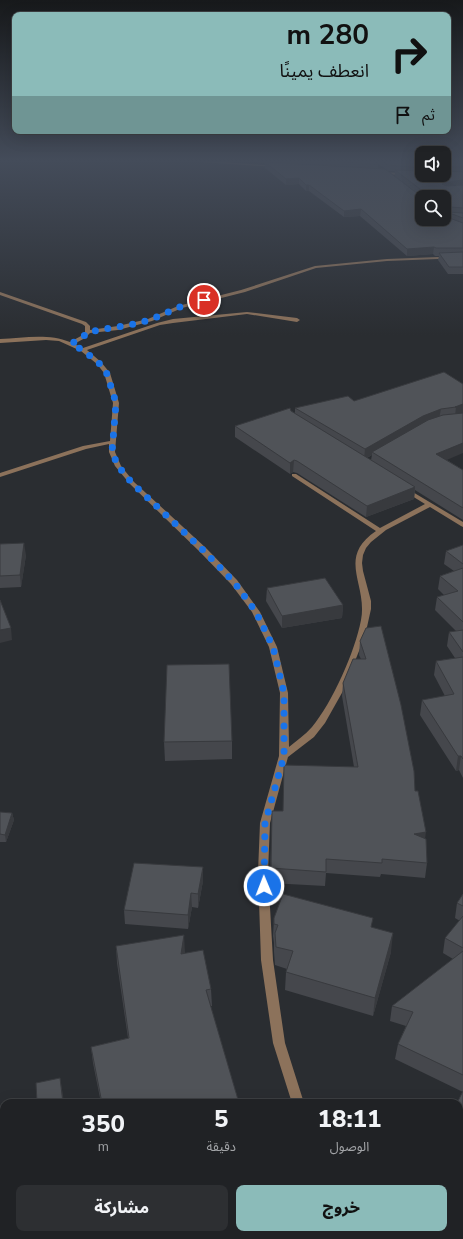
<!DOCTYPE html>
<html lang="ar">
<meta charset="utf-8">
<style>
body{margin:0;font-family:"Nunito Sans","Noto Sans Arabic",sans-serif;background:#2d2f32;color:#f1f3f6;direction:rtl;height:100vh;display:flex;flex-direction:column;font-size:15px;white-space:nowrap}
*{box-sizing:border-box;margin:0}
p{font-size:13px;color:#a2a4a7}
.icon{flex:none;width:22px;height:22px;fill:none;stroke:currentColor;stroke-width:2;stroke-linecap:round;stroke-linejoin:round}
.map{position:relative;flex:1;overflow:hidden;direction:ltr}
.details{position:absolute;left:0px;top:1099px;width:463px;height:140px;display:flex;flex-direction:column;background:#202225;border-radius:12px 12px 0 0;box-shadow:0 4px 16px #0002,0 0 0 1px #3d3f42;direction:rtl}
.details>*{flex:none}
.banner{position:absolute;left:12px;top:12px;width:439px;height:122px;border-radius:8px;box-shadow:0 4px 16px #0002,0 0 0 1px #3d3f42;direction:rtl;background:#8bbbb9;color:#111;overflow:hidden}
.tools{position:absolute;left:415px;top:146px;display:grid;gap:8px}
.tools a{display:grid;place-items:center;width:36px;height:36px;border-radius:8px;background:#202225;box-shadow:0 4px 16px #0002,0 0 0 1px #3d3f42;font-size:20px}
.pin{position:absolute;display:grid;place-items:center;width:34px;height:34px;color:#fff;margin:-17px;border:2px solid #fff;border-radius:50%;box-shadow:0 1px 4px #0007}
.me{position:absolute;width:44px;margin:-22px;rotate:359deg;stroke-linejoin:round;filter:drop-shadow(0 0 3px #0008)}
.turn{display:flex;align-items:center;gap:14px;height:84px;padding:0 16px;font-size:18px}
.turn .icon{width:52px;height:52px;stroke-width:2.5}
.turn b{display:block;font-size:28px;line-height:34px}
.then{display:flex;align-items:center;height:38px;padding:0 16px;background:#0003;gap:8px;font-size:15px}
.eta{display:flex;justify-content:space-evenly;align-items:center;height:68px;text-align:center}
.eta b{font-size:24px;font-weight:800;line-height:28px}
.primary-button{display:flex;gap:8px;margin-top:auto;padding:8px 16px}
.primary-button a{flex:1;height:46px;border-radius:8px;background:#8bbbb9;color:#111;font-size:16px;font-weight:800;line-height:46px;text-align:center}
.primary-button a+a{background:#2d2f32;color:#f1f3f6}
.map>svg:first-child{display:block}
</style>
<div class="map">
<svg width="463" height="1239" viewBox="0 0 463 1239">
<rect width="100%" height="100%" fill="#2a2d31"/>
<g fill="none" stroke-linecap="round" stroke-linejoin="round">
<g fill="#8c725b" fill-rule="evenodd">
<polygon points="187,161 208,161 278,166 276,167"/>
<polygon points="381,172 422,174 424,175 422,176 380,174"/>
<path d="M463,256V258L387,261L316,268L245,292L182,308L152,321L118,330L90,333L85,338L74,344L83,348L157,323L173,319L247,312L297,318L300,320L297,322L247,314L173,323L160,325L87,350L101,362L110,373L119,403L115,452L121,466L134,482L206,548L237,580L260,612L277,647L288,693L289,747C296,741 305,735 312,727C332,703 355,652 361,620C368,584 336,558 376,531L292,476V474H296L380,528L425,504L404,491L403,490L406,488L463,522V527L461,526L430,507L386,530L371,542L366,548L363,555L362,563L363,571L371,601V609L365,636L343,691L325,723L314,737L288,757L270,823L268,872L273,960L285,1043L304,1103H292L273,1043L261,960L258,872L260,823L279,756L280,693L269,647L252,612L231,584L200,552L130,484L115,466L109,452V444L86,449L0,477V473L83,446L110,441L113,403L104,373L97,364L81,351L59,341L46,340L0,343V339C23,338 48,333 70,342L81,336L85,332V326L82,324L0,295V292L86,322L90,326V330L118,326L148,319L178,306L241,290L315,266L387,259Z"/>
<polygon points="463,1218 463,1232 459,1233 459,1219"/>
<polygon points="341,1235 355,1235 357,1239 343,1239"/>
<polygon points="390,1235 424,1235 422,1239 388,1239"/>
</g>
</g>
<g fill="#45474c" fill-rule="evenodd">
<path d="M257,161H374L378,164V169L411,189L395,176V171H388L375,161H422V175L444,161H463V274H448L438,260L439,256H435L433,254L407,256L360,216L344,217L309,191H306L299,184L286,185L265,168V163H259ZM422,197H444V219H422Z"/>
<path d="M463,384L447,460L463,470V520L415,490L414,499L366,517L297,473L293,472L290,474L235,437V426L291,411L295,413V408L354,401ZM372,455L371,460L367,458Z"/>
<polygon points="0,544 26,555 21,587 0,588"/>
<polygon points="463,545 463,778 459,770 456,771 420,715 422,700 445,696 434,675 436,661 455,658 447,646 449,632 456,631 435,610 437,597 444,595 438,589 440,576 454,571 444,564 446,551"/>
<polygon points="267,588 343,605 342,618 282,628 266,601"/>
<polygon points="360,641 415,791 425,839 427,863 425,878 381,874 380,877 326,873 325,886 270,883 272,811 283,811 354,767 342,696 343,683 361,659 359,655"/>
<polygon points="232,741 232,759 165,761 164,742"/>
<polygon points="0,812 12,813 14,820 6,842 0,842"/>
<polygon points="203,867 203,881 198,908 192,907 188,929 125,924 124,910"/>
<polygon points="463,894 463,1217 461,1217 461,1219 463,1220 459,1234 457,1239 439,1239 434,1235 459,1235 463,1092 395,1059 398,1044 406,1026 390,1021 392,1006 453,959 443,953 445,938 460,921 455,918 457,903"/>
<polygon points="274,918 372,927 391,952 373,1016 285,990 286,972 287,969 275,965 274,952 274,943 273,936"/>
<polygon points="116,946 185,952 185,953 211,989 212,1006 210,1006 239,1103 101,1103 93,1063 91,1047 128,1038 117,963"/>
</g>
<g fill="#383a3e">
<polygon points="299,178 299,184 286,185 286,179"/>
<polygon points="463,180 463,187 442,190 442,184 444,182"/>
<rect x="306" y="185" width="3" height="6"/>
<polygon points="361,209 360,216 344,217 344,211"/>
<polygon points="434,247 433,254 407,256 407,249"/>
<polygon points="463,404 463,414 455,416 456,407 455,407"/>
<polygon points="441,409 439,419 372,452 372,455 364,459 365,449 423,416"/>
<polygon points="463,443 463,453 435,465 436,454"/>
<polygon points="294,460 293,472 290,474 290,463"/>
<polygon points="415,487 414,499 366,517 367,506"/>
<polygon points="24,543 26,555 21,587 20,575"/>
<polygon points="343,605 342,618 282,628 282,616"/>
<polygon points="11,628 12,640 0,643 0,630"/>
<polygon points="458,756 461,756 459,770 456,771"/>
<polygon points="12,813 14,820 6,842 5,835"/>
<polygon points="426,832 424,846 414,834"/>
<polygon points="203,867 203,881 198,908 198,894"/>
<polygon points="191,893 192,907 188,929 188,915"/>
<polygon points="393,933 391,952 373,1016 375,998"/>
<polygon points="184,935 185,952 182,970 181,954"/>
<polygon points="60,1078 63,1095 64,1103 63,1103"/>
<polygon points="463,1220 459,1234 457,1239 454,1239 455,1235 459,1235 459,1228"/>
<polygon points="223,1235 281,1235 280,1237 271,1239 207,1239"/>
</g>
<g fill="#505358" stroke="#383a3e">
<polygon points="327,161 374,161 378,164"/>
<polygon points="383,161 422,161 422,168 388,165"/>
<rect x="444" y="161" width="19" height="6"/>
<polygon points="265,162 385,169 422,197 422,219 444,219 444,216 463,223 463,248 436,248 434,247 407,249 361,209 344,211 309,185 306,185 299,178 286,179"/>
<polygon points="395,170 422,171 422,175 444,175 444,171 463,172 463,180 444,182 442,184 446,186 463,185 463,208 450,207 445,203 444,205 444,197 423,197 424,192"/>
<polygon points="444,208 448,212 463,213 463,218 444,211"/>
<polygon points="463,252 463,267 449,267 439,253"/>
<polygon points="444,372 463,384 463,404 455,407 456,407 441,409 423,416 365,449 295,408 348,396 354,401"/>
<polygon points="290,408 291,411 415,487 367,506 297,461 294,460 290,463 235,426"/>
<polygon points="463,413 463,443 436,454 463,470 463,508 372,452 428,420 443,415"/>
<polygon points="24,543 20,575 0,576 0,544"/>
<polygon points="463,545 463,564 446,551"/>
<polygon points="463,568 463,622 437,597 458,591 440,576"/>
<polygon points="325,578 343,605 282,616 267,588"/>
<polygon points="0,600 11,628 0,630"/>
<polygon points="381,626 401,705 414,771 415,791 418,791 426,832 414,834 426,839 427,863 382,859 382,863 326,859 326,872 271,868 272,811 283,811 284,765 358,767 343,683 353,659 366,659 360,641 366,628"/>
<polygon points="463,630 463,652 449,632"/>
<polygon points="463,657 463,759 461,756 458,756 422,700 454,694 436,661"/>
<polygon points="229,664 232,741 164,742 167,665"/>
<polygon points="0,812 12,813 5,835 0,834"/>
<polygon points="134,863 203,867 198,894 191,893 188,915 124,910"/>
<polygon points="283,894 373,918 371,927 393,933 375,998 286,972 293,951 276,947 275,933 278,925 274,924 274,918"/>
<polygon points="463,894 463,906 457,903"/>
<polygon points="463,916 463,948 445,938"/>
<polygon points="184,935 181,954 203,950 211,989 206,990 239,1103 102,1103 91,1047 129,1038 116,946"/>
<polygon points="463,951 463,1075 398,1044 413,1012 392,1006"/>
<polygon points="60,1078 63,1103 37,1103 36,1083"/>
<polygon points="463,1091 463,1203 461,1204 461,1219 463,1220 459,1228 459,1103 457,1103"/>
<polygon points="4,1147 4,1235 223,1235 207,1239 0,1239 0,1148"/>
</g>
<linearGradient id="sky" x2="0" y2="1"><stop stop-color="#17191b"/><stop offset="0.48" stop-color="#444c5a"/><stop offset="1" stop-color="#444c5a" stop-opacity="0"/></linearGradient>
<rect width="463" height="335" fill="url(#sky)"/>
<g fill="none" stroke-linecap="round" stroke-linejoin="round">
<polyline stroke="#1a73e8" stroke-width="7" stroke-dasharray="0 12.6" points="204,300 180,307 150,320 134,324 88,332 83,337 71,344 83,350 99,363 107,374 116,403 112,452 118,466 132,483 203,550 234,582 256,612 273,647 284,693 284,756 265,823 264,886"/>
</g>
</svg>
<div class="tools">
<a><svg class="icon" aria-label="sound" viewBox="0 0 24 24"><path d="M4 9h4l5-4v14l-5-4H4zM17 9q2 3 0 6"/></svg></a>
<a><svg class="icon" aria-label="search" viewBox="0 0 24 24"><circle cx="10" cy="10" r="6"/><path d="M15 15l6 6"/></svg></a>
</div>
<div class="pin" style="left:204px;top:300px;background:#d93025"><svg class="icon" aria-label="arrive" viewBox="0 0 24 24"><path d="M6 21V4h12l-3 4 3 4H6"/></svg></div>
<svg class="me" style="left:264px;top:886px" viewBox="-20 -20 40 40"><circle r="17" fill="#1a73e8" stroke="#fff" stroke-width="3"/><path d="M0-11L8 9 0 5-8 9z" fill="#fff"/></svg>
<div class="banner">
<div class="turn"><svg class="icon" aria-label="right" viewBox="0 0 24 24"><path d="M7 20v-9h11M14 6l5 5-5 5"/></svg><div><b>280 m</b>انعطف يمينًا</div></div>
<div class="then">ثم<svg class="icon" aria-label="arrive" viewBox="0 0 24 24"><path d="M6 21V4h12l-3 4 3 4H6"/></svg></div>
</div>
<section class="details">
<div class="eta">
<div><b>18:11</b><p>الوصول</p></div>
<div><b>5</b><p>دقيقة</p></div>
<div><b>350</b><p>m</p></div>
</div>
<div class="primary-button"><a>خروج</a><a>مشاركة</a></div>
</section>
</div>
